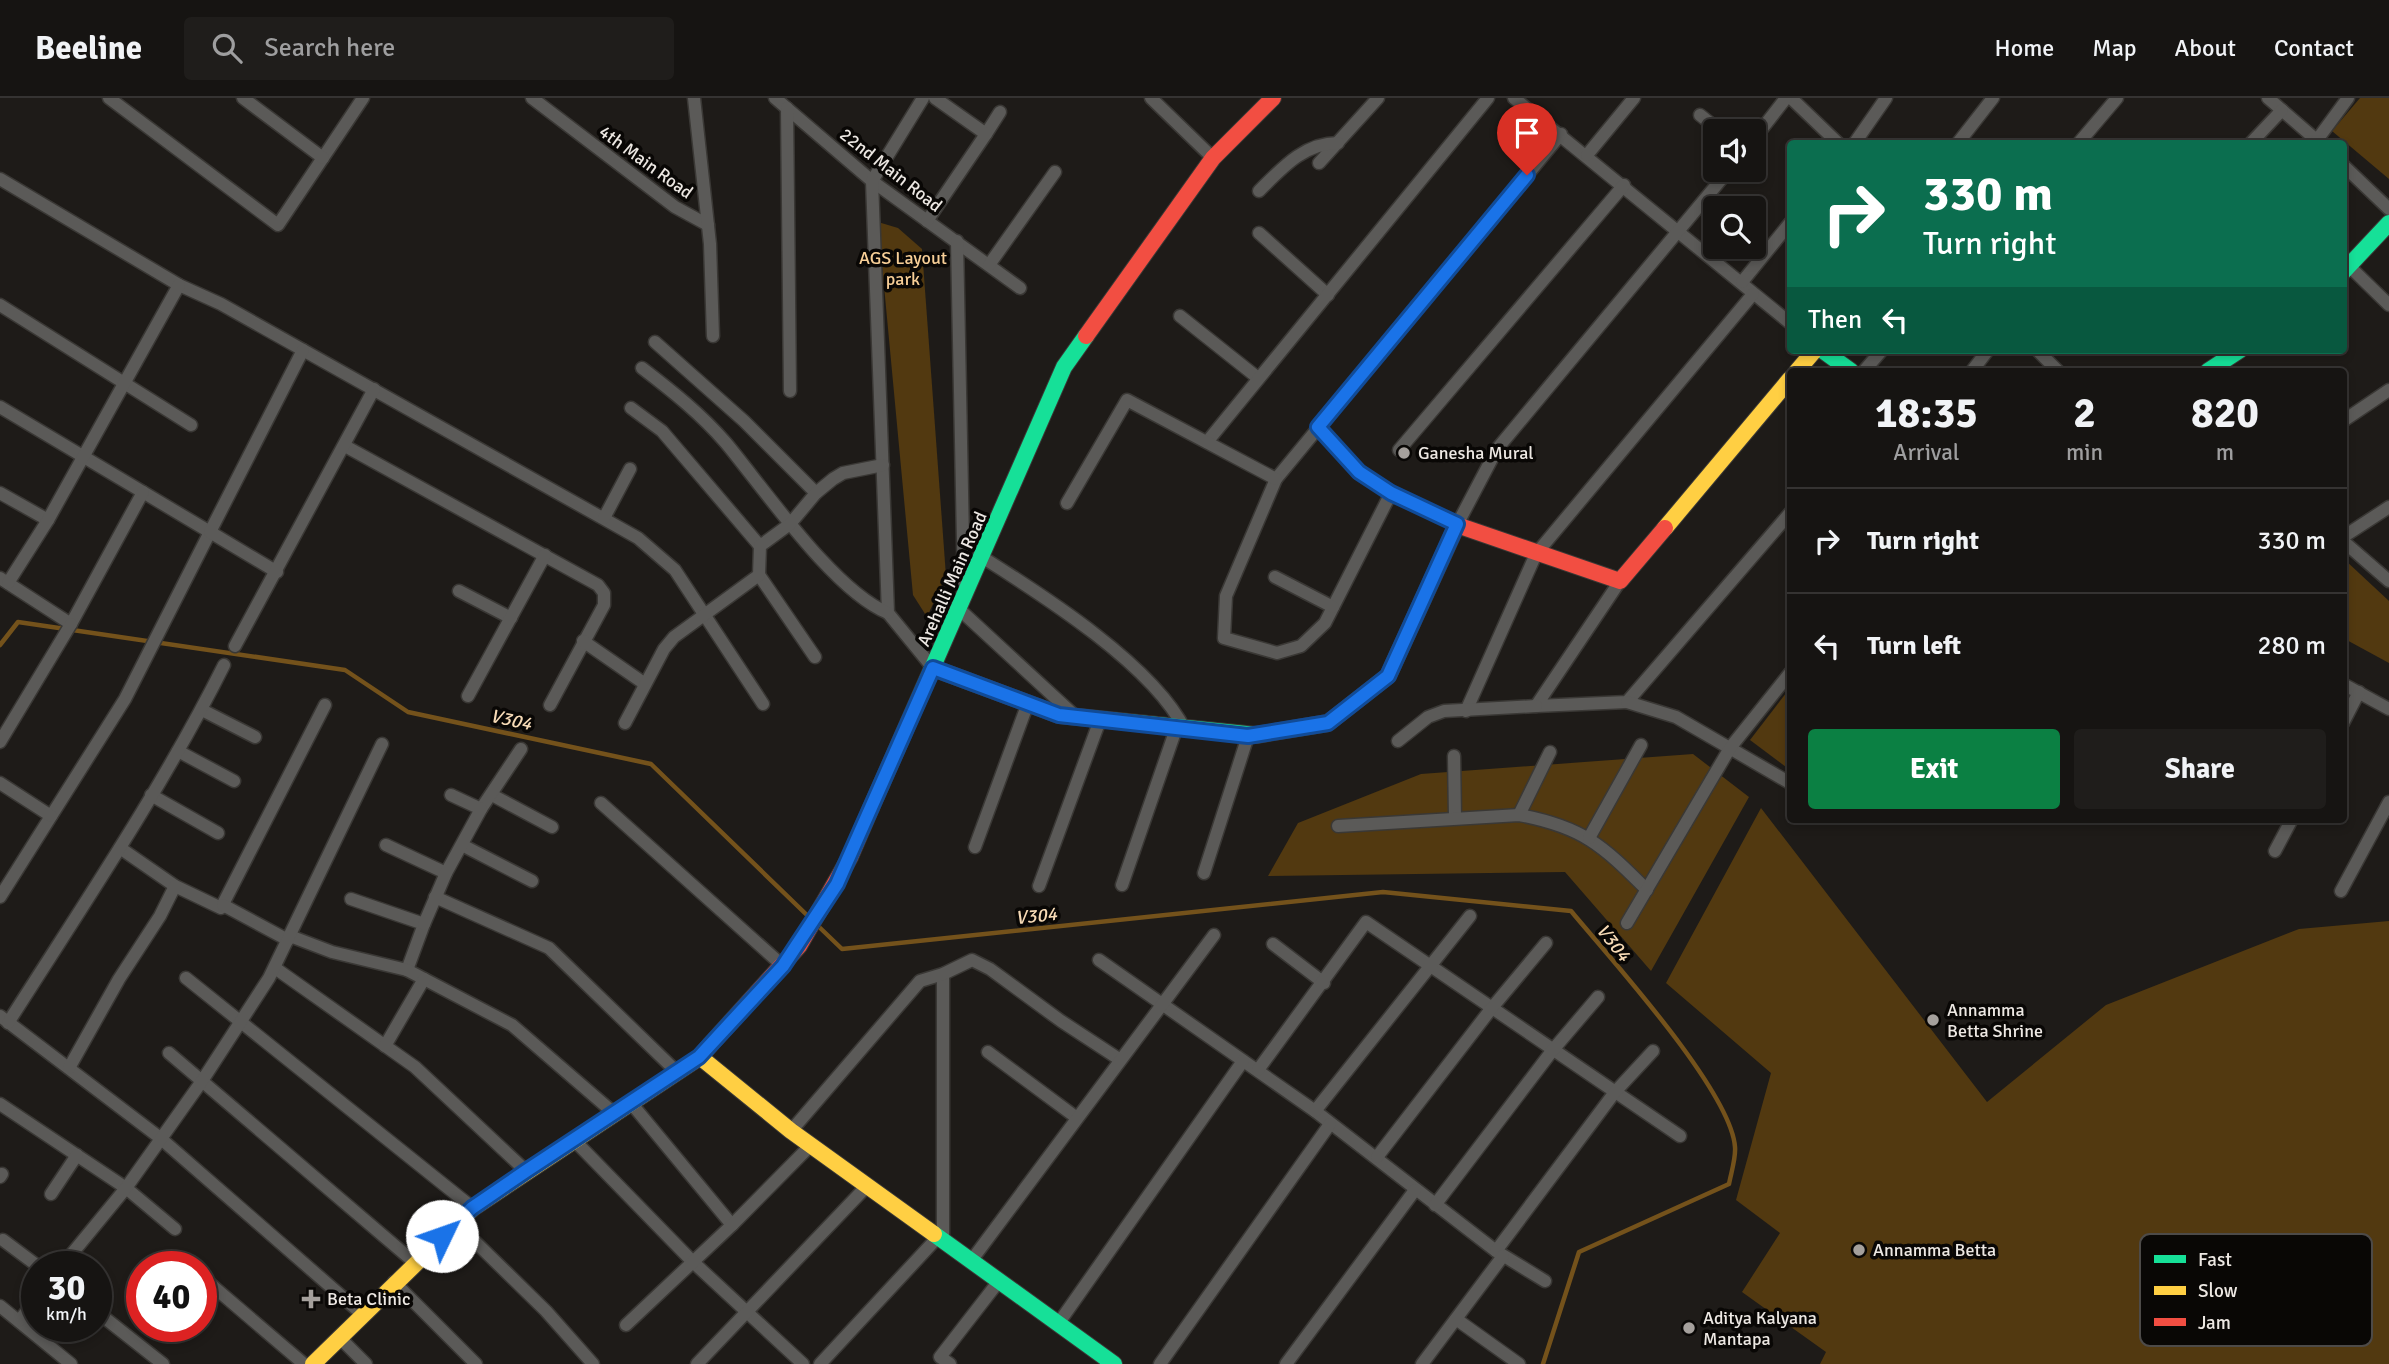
<!DOCTYPE html>
<style>
body{margin:0;font-family:Signika,sans-serif;background:#1f1d1b;color:#f1f3f6;height:100vh;display:flex;flex-direction:column;font-size:26px;white-space:nowrap}
*{box-sizing:border-box;margin:0}
p{font-size:23px;color:#9e9e9f}
.icon{flex:none;width:38px;height:38px;fill:none;stroke:currentColor;stroke-width:2;stroke-linecap:round;stroke-linejoin:round}
.map{position:relative;flex:1;overflow:hidden}
.drawer{position:absolute;left:1787px;top:270px;width:560px;height:455px;display:flex;flex-direction:column;background:#161412;border-radius:7px;box-shadow:0 4px 10px #0003,0 0 0 2px #353332}
.drawer>*{flex:none}
.banner{position:absolute;left:1787px;top:42px;width:560px;height:214px;border-radius:7px;box-shadow:0 4px 10px #0003,0 0 0 2px #353332;background:#0b6e4f;color:#fff;overflow:hidden}
.tools{position:absolute;left:1703px;top:21px;display:grid;gap:14px}
.tools a{display:grid;place-items:center;width:63px;height:63px;border-radius:7px;background:#161412;box-shadow:0 4px 10px #0003,0 0 0 2px #353332;font-size:35px}
.speed{position:absolute;left:21px;top:1153px;display:flex;gap:14px;font-size:35px;font-weight:700;text-align:center}
.speed>*{display:grid;place-content:center;width:91px;height:91px;border-radius:50%;background:#161412;box-shadow:0 4px 10px #0003,0 0 0 2px #353332;line-height:1}
.speed small{font-size:18px;font-weight:400}
.speed .limit{border:10px solid #d22;background:#fff;color:#111}
.pin{position:absolute;display:grid;place-items:center;width:60px;height:60px;color:#fff;margin:-72px -30px;border-radius:50% 50% 50% 0;rotate:-45deg;box-shadow:0 0 7px #0007}
.pin .icon{rotate:45deg}
.me{position:absolute;width:77px;margin:-38px;rotate:48deg;stroke-linejoin:round;filter:drop-shadow(0 0 5px #0008)}
.turn{display:flex;align-items:center;gap:24px;height:147px;padding:0 21px;font-size:32px}
.turn .icon{width:91px;height:91px;stroke-width:2.5}
.turn b{display:block;font-size:49px;line-height:60px}
.then{display:flex;align-items:center;height:66px;padding:0 21px;background:#0003;gap:14px;font-size:26px}
.eta{display:flex;justify-content:space-evenly;align-items:center;height:119px;text-align:center}
.eta b{font-size:42px;font-weight:700;line-height:49px}
.button{display:flex;gap:14px;margin-top:auto;padding:14px 21px}
.button a{flex:1;height:80px;border-radius:7px;background:#0b8043;color:#fff;font-size:28px;font-weight:700;line-height:80px;text-align:center}
.button a+a{background:#1f1d1b;color:#f1f3f6}
ul{padding:0;list-style:none}
li{display:flex;align-items:center;gap:21px;height:105px;padding:0 21px;border-top:2px solid #353332}
li div{flex:1}
li b{display:block;font-size:26px}
li em{font-style:normal}
header{display:flex;align-items:center;gap:42px;box-sizing:border-box;height:98px;padding:0 35px;background:#161412;border-bottom:2px solid #353332}
header strong{font-size:33px}
nav{display:flex;gap:38px;margin-inline-start:auto;font-size:24px}
.search{width:490px;height:63px;background:#1f1d1b;display:flex;align-items:center;gap:18px;box-sizing:border-box;padding:0 24px;border-radius:7px;color:#9e9e9f;font-size:26px}
.map>svg:first-child{display:block}
</style>
<header>
<strong>Beeline</strong>
<div class="search"><svg class="icon" aria-label="search" viewBox="0 0 24 24"><circle cx="10" cy="10" r="6"/><path d="M15 15l6 6"/></svg>Search here</div>
<nav><a>Home</a><a>Map</a><a>About</a><a>Contact</a></nav>
</header>
<div class="map">
<svg width="2389" height="1266" viewBox="0 0 2389 1266">
<rect width="100%" height="100%" fill="#1e1b18"/>
<g fill="#523910">
<polygon points="2360,0 2389,0 2389,81 2332,33"/>
<polygon points="878,124 898,130 922,151 946,478 927,519 913,497"/>
<polygon points="2345,462 2389,503 2389,565 2343,540"/>
<polygon points="1790,590 1790,672 1750,642"/>
<polygon points="1693,656 1749,699 1651,873 1565,774 1268,778 1298,725 1421,676"/>
<polygon points="1761,710 1987,1004 2106,907 2299,831 2389,823 2389,1266 1820,1266 1826,1254 1742,1194 1780,1135 1736,1102 1771,975 1666,885"/>
</g>
<g fill="none" stroke-linecap="round" stroke-linejoin="round">
<g stroke="#74521b" stroke-width="4.5">
<polyline points="0,547 18,524 345,572 408,614 651,666 810,820"/>
<path d="M816,826L842,851L1383,794L1571,813C1610,860 1731,993 1735,1049C1736,1060 1731,1075 1729,1086L1579,1154L1543,1266"/>
</g>
<g stroke="#3a3835" stroke-width="15">
<g id="street">
<polyline points="109,0 278,127 363,0"/>
<polyline points="243,0 323,60"/>
<polyline points="532,0 675,109 708,127"/>
<polyline points="694,0 710,146 713,238"/>
<polyline points="775,0 872,83 1020,190"/>
<polyline points="923,0 872,83 888,515 933,570"/>
<polyline points="1151,0 1213,60"/>
<polyline points="1514,0 1790,225"/>
<polyline points="1791,0 1839,46"/>
<polyline points="2268,0 2321,46"/>
<polyline points="787,10 790,293"/>
<polyline points="1700,17 1720,33"/>
<polyline points="986,36 1000,14"/>
<polyline points="1754,41 1786,0"/>
<polyline points="2317,42 2348,0"/>
<polyline points="1854,46 1886,0"/>
<polyline points="1957,46 1993,0"/>
<polyline points="2078,46 2117,0"/>
<polyline points="2250,46 2282,12"/>
<polyline points="1587,57 1634,0"/>
<polyline points="1319,65 1378,0"/>
<polyline points="2343,67 2389,111"/>
<polyline points="0,81 179,187 221,206 638,440 675,472 763,606"/>
<path d="M1259,93C1282,70 1304,45 1338,45"/>
<polyline points="927,123 986,36 935,0"/>
<polyline points="1259,135 1328,197"/>
<polyline points="957,143 964,493"/>
<polyline points="989,167 1055,74"/>
<polyline points="2349,168 2389,207"/>
<polyline points="1742,184 1790,125"/>
<polyline points="0,207 191,327"/>
<polyline points="1180,218 1258,280"/>
<polyline points="655,244 744,323 816,395"/>
<polyline points="2037,252 2058,273"/>
<path d="M642,270C672,293 701,316 726,345C765,392 834,493 888,515"/>
<polyline points="1864,273 1882,252"/>
<polyline points="1972,273 1988,252"/>
<polyline points="0,309 210,434 125,601 0,799"/>
<polyline points="631,310 662,333 760,448"/>
<polyline points="2343,323 2389,292"/>
<polyline points="1318,329 1359,374 1391,395 1457,427 1497,351 1729,72"/>
<polyline points="1207,344 1488,0"/>
<polyline points="345,348 598,487 604,495 604,507 550,607"/>
<polyline points="1399,352 1624,87"/>
<polyline points="0,395 48,422"/>
<polyline points="1391,395 1325,525 1301,548 1277,555 1224,540 1226,498 1276,381 1561,36"/>
<polyline points="1067,405 1127,302 1276,381"/>
<polyline points="604,420 630,371"/>
<polyline points="2343,439 2389,409"/>
<polyline points="2343,443 2389,483"/>
<path d="M982,459C1044,498 1154,568 1185,632"/>
<polyline points="277,474 210,434 303,252"/>
<polyline points="759,477 815,559"/>
<polyline points="1275,479 1333,509"/>
<polyline points="0,480 71,526 143,394"/>
<polyline points="1620,483 1536,608 1627,604 1790,415"/>
<polyline points="8,485 48,422 179,187"/>
<polyline points="459,493 511,520"/>
<polyline points="959,511 1074,617"/>
<polyline points="583,543 645,586"/>
<polyline points="235,548 374,291"/>
<polyline points="2343,586 2389,611"/>
<polyline points="468,598 545,457"/>
<polyline points="1627,604 1676,619 1790,685"/>
<polyline points="202,612 255,639"/>
<polyline points="1466,613 1536,456 1753,196"/>
<polyline points="625,625 664,551 674,539 759,477 760,448 790,426 816,395 833,381 843,375 883,367"/>
<polyline points="2343,625 2359,594"/>
<polyline points="1398,643 1428,619 1444,613 1536,608"/>
<polyline points="0,644 71,526"/>
<polyline points="178,653 234,683"/>
<polyline points="1454,658 1455,719"/>
<polyline points="0,685 51,718"/>
<polyline points="151,697 218,735"/>
<polyline points="492,697 552,729"/>
<polyline points="601,705 783,868"/>
<polyline points="481,711 521,651"/>
<polyline points="1519,717 1550,654"/>
<path d="M1338,728L1519,717C1583,729 1602,747 1647,792"/>
<polyline points="1589,740 1641,647"/>
<polyline points="386,747 446,775"/>
<polyline points="462,747 532,783"/>
<polyline points="975,749 1028,605"/>
<polyline points="120,750 175,788 221,810 325,607"/>
<polyline points="2275,753 2292,721"/>
<polyline points="1204,775 1248,638"/>
<polyline points="1122,787 1176,631"/>
<polyline points="1039,788 1100,622"/>
<polyline points="2341,793 2389,704"/>
<polyline points="435,799 549,850 678,975"/>
<polyline points="351,801 424,826 407,872"/>
<polyline points="223,807 288,842"/>
<polyline points="1627,825 1730,650 1790,575"/>
<polyline points="424,826 446,775 481,711 451,697"/>
<polyline points="290,838 332,854 407,872 512,927 615,1016"/>
<polyline points="1273,846 1324,885"/>
<polyline points="1099,862 1315,1013 1496,1153 1545,1183"/>
<polyline points="275,870 415,969 526,1073"/>
<polyline points="943,876 943,1143"/>
<polyline points="186,880 473,1110"/>
<polyline points="0,918 159,1039 362,1216"/>
<path d="M8,925C83,807 162,691 224,567"/>
<polyline points="385,948 424,881"/>
<polyline points="988,954 1077,1020"/>
<polyline points="169,955 414,1164"/>
<polyline points="69,970 119,881 160,818 175,788"/>
<polyline points="1258,972 1366,824 1680,1038"/>
<polyline points="631,1005 732,1127"/>
<polyline points="0,1006 126,1090 175,1131"/>
<polyline points="1315,1013 1470,818"/>
<polyline points="791,1033 920,883 943,876 972,862 990,871 1061,923 1119,961"/>
<polyline points="574,1042 693,1164 803,1266"/>
<polyline points="1377,1059 1491,911 1546,845"/>
<polyline points="0,1079 2,1076"/>
<polyline points="51,1096 77,1057"/>
<polyline points="1435,1107 1552,953 1598,899"/>
<polyline points="456,1125 546,1213 593,1266"/>
<polyline points="3,1142 39,1169"/>
<polyline points="1496,1153 1615,994 1653,953"/>
<polyline points="971,1163 1214,837"/>
<polyline points="189,1167 191,1169"/>
<polyline points="61,1169 126,1090 202,983 269,880 382,646"/>
<polyline points="201,1178 304,1266"/>
<polyline points="394,1184 476,1266"/>
<polyline points="0,1208 71,1266"/>
<polyline points="96,1213 163,1266"/>
<polyline points="1456,1221 1519,1266"/>
<polyline points="19,1223 37,1200"/>
<polyline points="1058,1226 1243,963"/>
<polyline points="626,1227 732,1127 811,1047"/>
<polyline points="339,1239 366,1266"/>
<polyline points="697,1266 867,1088"/>
<polyline points="820,1266 938,1139"/>
<polyline points="950,1266 940,1259 999,1183"/>
<polyline points="1160,1266 1330,1026"/>
<polyline points="1286,1266 1415,1092"/>
<polyline points="1422,1266 1503,1158"/>
</g>
</g>
<g stroke="#3a3835" stroke-width="18">
<g id="fast">
<polyline points="2343,174 2389,125"/>
<polyline points="1822,252 1851,273"/>
<polyline points="2208,273 2240,252"/>
<polyline points="933,570 1059,617 1256,637"/>
<polyline points="871,710 1064,269 1086,238"/>
<polyline points="934,1136 1114,1266"/>
</g>
</g>
<g stroke="#3a3835" stroke-width="18">
<g id="slow">
<polyline points="1797,273 1815,252"/>
<polyline points="1665,430 1790,281"/>
<polyline points="700,959 791,1033 934,1136"/>
<polyline points="313,1266 473,1110 700,959 710,947"/>
</g>
</g>
<g stroke="#3a3835" stroke-width="18">
<g id="jam">
<polyline points="1086,238 1213,60 1273,0"/>
<polyline points="1256,637 1328,625 1388,578 1457,427 1620,483 1665,430"/>
<polyline points="710,947 799,848 850,759 871,710"/>
</g>
</g>
<use href="#street" stroke="#5b5a58" stroke-width="12"/>
<use href="#fast" stroke="#16e098" stroke-width="16"/>
<use href="#slow" stroke="#ffcf43" stroke-width="16"/>
<use href="#jam" stroke="#f24e42" stroke-width="16"/>
</g>
<g fill="none" stroke-linecap="round" stroke-linejoin="round">
<g stroke="#114b97" stroke-width="18">
<polyline id="route" points="442,1138 472,1110 526,1073 699,959 783,868 837,786 933,570 1059,617 1248,638 1328,625 1388,578 1457,426 1391,395 1359,374 1318,329 1527,77"/>
</g>
<use href="#route" stroke="#1a73e8" stroke-width="12"/>
</g>
<g fill="#a5a09c" stroke="#090705" stroke-width="2.5">
<circle cx="1404" cy="355" r="7"/>
<circle cx="1933" cy="922" r="7"/>
<circle cx="1859" cy="1152" r="7"/>
<path d="M307.5 1190.5h7v7h7v7h-7v7h-7v-7h-7v-7h7z"/>
<circle cx="1689" cy="1230" r="7"/>
</g>
<g text-anchor="middle" stroke-width="7" stroke-linejoin="round" paint-order="stroke">
<g font-size="18" fill="#ede8e3" stroke="#090705">
<text transform="translate(646 64) rotate(36)" y="6">4th Main Road</text>
<text transform="translate(891 72) rotate(38)" y="6">22nd Main Road</text>
<text transform="translate(952 481) rotate(-66)" y="6">Arehalli Main Road</text>
</g>
<g font-size="18" fill="#f8cf97" stroke="#090705">
<text x="903" y="166">AGS Layout<tspan x="903" dy="21">park</tspan></text>
</g>
<g font-size="18" fill="#ede8e3" stroke="#090705" text-anchor="start">
<text x="1418" y="361">Ganesha Mural</text>
<text x="1947" y="918">Annamma<tspan x="1947" dy="21">Betta Shrine</tspan></text>
<text x="1873" y="1158">Annamma Betta</text>
<text x="327" y="1207">Beta Clinic</text>
<text x="1703" y="1226">Aditya Kalyana<tspan x="1703" dy="21">Mantapa</tspan></text>
</g>
<g font-size="19" font-style="italic" fill="#f6dab6" stroke="#090705">
<text transform="translate(511 621) rotate(12)" y="7">V304</text>
<text transform="translate(1036 817) rotate(-6)" y="7">V304</text>
<text transform="translate(1614 844) rotate(51)" y="7">V304</text>
</g>
</g>
<rect x="2140" y="1136" width="232" height="112" rx="10" fill="#090705" stroke="#4d4a48" stroke-width="2"/>
<rect x="2154" y="1157" width="32" height="8" fill="#16e098"/>
<rect x="2154" y="1188" width="32" height="9" fill="#ffcf43"/>
<rect x="2154" y="1220" width="32" height="8" fill="#f24e42"/>
<g font-size="19" fill="#ede8e3">
<text x="2198" y="1168">Fast</text>
<text x="2198" y="1199">Slow</text>
<text x="2198" y="1231">Jam</text>
</g>
</svg>
<div class="tools">
<a><svg class="icon" aria-label="sound" viewBox="0 0 24 24"><path d="M4 9h4l5-4v14l-5-4H4zM17 9q2 3 0 6"/></svg></a>
<a><svg class="icon" aria-label="search" viewBox="0 0 24 24"><circle cx="10" cy="10" r="6"/><path d="M15 15l6 6"/></svg></a>
</div>
<div class="speed"><div>30<small>km/h</small></div><div class="limit">40</div></div>
<div class="pin" style="left:1527px;top:77px;background:#d93025"><svg class="icon" aria-label="arrive" viewBox="0 0 24 24"><path d="M6 21V4h12l-3 4 3 4H6"/></svg></div>
<svg class="me" style="left:442px;top:1138px" viewBox="-20 -20 40 40"><circle r="19" fill="#fff"/><path d="M0-13L10 11 0 6-10 11z" fill="#1a73e8"/></svg>
<div class="banner">
<div class="turn"><svg class="icon" aria-label="right" viewBox="0 0 24 24"><path d="M7 20v-9h11M14 6l5 5-5 5"/></svg><div><b>330 m</b>Turn right</div></div>
<div class="then">Then<svg class="icon" aria-label="left" viewBox="0 0 24 24"><path d="M17 20v-9H6M10 6l-5 5 5 5"/></svg></div>
</div>
<section class="drawer">
<div class="eta">
<div><b>18:35</b><p>Arrival</p></div>
<div><b>2</b><p>min</p></div>
<div><b>820</b><p>m</p></div>
</div>
<ul>
<li><svg class="icon" aria-label="right" viewBox="0 0 24 24"><path d="M7 20v-9h11M14 6l5 5-5 5"/></svg><div><b>Turn right</b></div><em>330 m</em></li>
<li><svg class="icon" aria-label="left" viewBox="0 0 24 24"><path d="M17 20v-9H6M10 6l-5 5 5 5"/></svg><div><b>Turn left</b></div><em>280 m</em></li>
</ul>
<div class="button"><a>Exit</a><a>Share</a></div>
</section>
</div>
